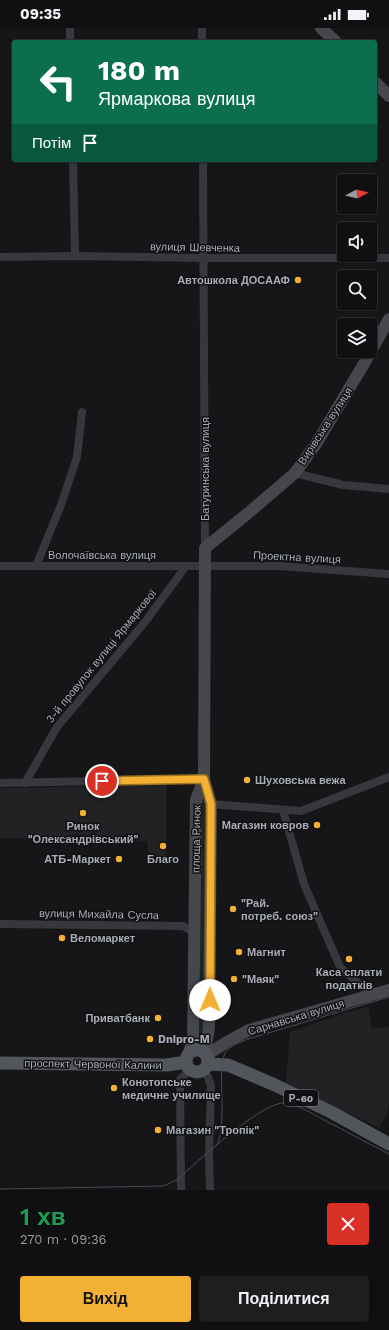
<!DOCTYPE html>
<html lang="uk">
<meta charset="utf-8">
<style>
body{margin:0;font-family:"Work Sans",sans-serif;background:#1e1e20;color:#f1f3f6;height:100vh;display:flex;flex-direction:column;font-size:15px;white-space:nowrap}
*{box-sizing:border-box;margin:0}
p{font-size:13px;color:#9c9d9f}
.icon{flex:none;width:22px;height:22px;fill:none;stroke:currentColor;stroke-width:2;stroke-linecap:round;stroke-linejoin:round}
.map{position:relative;height:1162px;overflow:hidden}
.panel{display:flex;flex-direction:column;background:#101012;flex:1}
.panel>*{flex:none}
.guide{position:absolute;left:12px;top:12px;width:365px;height:122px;border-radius:4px;box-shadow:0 1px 3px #0004,0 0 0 1px #303032;background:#0b6e4f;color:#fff;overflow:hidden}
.needle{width:26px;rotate:83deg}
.buttons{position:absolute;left:337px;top:146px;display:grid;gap:8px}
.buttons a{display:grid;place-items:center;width:40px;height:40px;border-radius:4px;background:#101012;box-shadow:0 1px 3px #0004,0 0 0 1px #303032;font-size:20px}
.pin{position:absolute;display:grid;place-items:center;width:34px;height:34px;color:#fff;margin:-17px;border:2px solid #fff;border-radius:50%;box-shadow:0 1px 4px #0007}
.me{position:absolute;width:44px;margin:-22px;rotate:0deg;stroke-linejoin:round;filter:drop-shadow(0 0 3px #0008)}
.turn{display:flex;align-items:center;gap:14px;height:84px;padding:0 20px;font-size:18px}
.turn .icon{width:52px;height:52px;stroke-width:2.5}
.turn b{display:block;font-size:28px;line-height:34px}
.then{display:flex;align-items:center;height:38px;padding:0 20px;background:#0003;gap:8px;font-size:15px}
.round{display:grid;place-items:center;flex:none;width:42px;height:42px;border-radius:4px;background:#1e1e20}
.overview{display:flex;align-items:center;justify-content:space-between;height:68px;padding:0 20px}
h1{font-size:24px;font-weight:600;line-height:30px;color:#1e9e55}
.button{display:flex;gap:8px;margin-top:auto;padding:8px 20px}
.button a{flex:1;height:46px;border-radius:4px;background:#f2b134;color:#111;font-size:16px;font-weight:600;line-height:46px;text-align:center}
.button a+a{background:#1e1e20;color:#f1f3f6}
.status{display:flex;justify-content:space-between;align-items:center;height:28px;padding:0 20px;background:#101012;direction:ltr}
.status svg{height:11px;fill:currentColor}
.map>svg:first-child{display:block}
</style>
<div class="status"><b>09:35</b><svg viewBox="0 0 49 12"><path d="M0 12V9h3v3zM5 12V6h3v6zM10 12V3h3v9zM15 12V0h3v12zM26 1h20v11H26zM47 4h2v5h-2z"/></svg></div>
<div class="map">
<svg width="389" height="1162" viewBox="0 0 389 1162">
<rect width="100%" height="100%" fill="#161618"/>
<g fill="#222225">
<polygon points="166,757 166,834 150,835 147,813 0,810 0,760"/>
<polygon points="368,979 372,1001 389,999 389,1073 387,1086 379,1100 286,1055 290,1004 348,984"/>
</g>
<polygon fill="#1e261f" points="204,771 207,772 204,1003 199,1005 201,772"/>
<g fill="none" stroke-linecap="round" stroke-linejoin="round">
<g stroke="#37383d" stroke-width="8">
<polyline points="70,0 70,14"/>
<polyline points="202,0 202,14"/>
<polyline points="73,132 75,228"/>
<polyline points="203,132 205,520"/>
<polyline points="0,229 75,228 203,230 389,230"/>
<polyline points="295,445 343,457 389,461"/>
<polyline points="0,538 279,538 389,546"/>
<polyline points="36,538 61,477 77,429 82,384"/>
<polyline points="0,755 204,751"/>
<polyline points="25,755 57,699 145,594 186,538"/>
<polyline points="211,776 301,783 389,749"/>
<polyline points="283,782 304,856 340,939 371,967"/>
<polyline points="0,896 183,898 195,905"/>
<polyline points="203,1043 208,1049 211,1058 209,1130 210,1162"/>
<polyline points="181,1162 180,1052 190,1041"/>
</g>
<g stroke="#45474d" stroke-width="12">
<polyline points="321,0 336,14"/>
<polyline points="375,54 389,68"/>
<polyline points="205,1024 209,1000 211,776 204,751 205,520 247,486 295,445 316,416 362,339 389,291"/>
<polyline points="189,1025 193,1009 196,772 204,751"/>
<polyline points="207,1027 225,1015 249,1002 389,962"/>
</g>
<g stroke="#53555c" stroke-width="13">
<circle cx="197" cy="1033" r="11"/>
<polyline points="0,1035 167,1037 186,1034"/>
<polyline points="208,1036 228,1037 275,1057 333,1085 389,1116"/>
</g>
<g stroke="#4a4c52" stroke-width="1">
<path d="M216,1118C226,1105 220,1056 222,1038C223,1034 223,1029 225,1025C229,1018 241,1014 248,1011L389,969"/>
<path d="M0,1161L163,1158L177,1152C194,1136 264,1072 285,1075C297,1076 313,1086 324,1092C346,1103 367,1115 389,1126"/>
</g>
</g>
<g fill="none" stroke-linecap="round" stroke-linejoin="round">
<g stroke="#9d7322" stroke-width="10">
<polyline id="route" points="102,753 204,751 211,776 210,972"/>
</g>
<use href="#route" stroke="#f2b134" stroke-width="7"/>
</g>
<g fill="#f2b134" stroke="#111113" stroke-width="1.5">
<circle cx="298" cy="252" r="4"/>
<circle cx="247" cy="752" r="4"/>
<circle cx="83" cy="785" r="4"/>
<circle cx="317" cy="797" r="4"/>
<circle cx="163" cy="818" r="4"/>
<circle cx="119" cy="831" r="4"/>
<circle cx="233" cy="881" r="4"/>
<circle cx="62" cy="910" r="4"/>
<circle cx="239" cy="924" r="4"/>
<circle cx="349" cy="931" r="4"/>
<circle cx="234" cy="951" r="4"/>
<circle cx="158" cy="990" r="4"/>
<circle cx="150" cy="1011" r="4"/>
<circle cx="114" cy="1060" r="4"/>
<circle cx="158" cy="1102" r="4"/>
</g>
<g text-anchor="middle" stroke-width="3" stroke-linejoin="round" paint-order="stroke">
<rect fill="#111113" stroke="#7b7e86" stroke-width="1" x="284" y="1062" width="34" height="16" rx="3"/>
<g font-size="10" font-weight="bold" fill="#a8adb8">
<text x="301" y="1074">Р-60</text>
</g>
<g font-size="11" fill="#a8adb8" stroke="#111113">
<text transform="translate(195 219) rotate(1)" y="4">вулиця Шевченка</text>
<text transform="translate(325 398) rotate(-57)" y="4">Вирівська вулиця</text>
<text transform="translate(205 441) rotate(-90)" y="4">Батуринська вулиця</text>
<text x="102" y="531">Волочаївська вулиця</text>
<text transform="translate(297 529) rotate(3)" y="4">Проектна вулиця</text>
<text transform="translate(101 628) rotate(-51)" y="4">3-й провулок вулиці Ярмаркової</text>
<text transform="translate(196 811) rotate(-89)" y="4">площа Ринок</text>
<text transform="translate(99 886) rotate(1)" y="4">вулиця Михайла Сусла</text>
<text transform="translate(296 989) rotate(-17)" y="4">Сарнавська вулиця</text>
<text transform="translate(93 1036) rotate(1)" y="4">проспект Червоної Калини</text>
</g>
<g font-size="11" font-weight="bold" fill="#a8adb8" stroke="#111113" text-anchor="start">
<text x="290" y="256" text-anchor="end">Автошкола ДОСААФ</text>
<text x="255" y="756">Шуховська вежа</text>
<text x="309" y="801" text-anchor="end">Магазин ковров</text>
<text x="83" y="802" text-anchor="middle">Ринок<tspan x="83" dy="13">"Олександрівський"</tspan></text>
<text x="111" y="835" text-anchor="end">АТБ-Маркет</text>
<text x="163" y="835" text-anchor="middle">Благо</text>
<text x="241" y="879">"Рай.<tspan x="241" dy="13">потреб. союз"</tspan></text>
<text x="70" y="914">Веломаркет</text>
<text x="247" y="928">Магнит</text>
<text x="349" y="948" text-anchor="middle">Каса сплати<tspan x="349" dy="13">податків</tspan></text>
<text x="242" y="955">"Маяк"</text>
<text x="150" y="994" text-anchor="end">Приватбанк</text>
<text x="158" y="1015">Dnipro-M</text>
<text x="122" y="1058">Конотопське<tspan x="122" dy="13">медичне училище</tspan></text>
<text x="166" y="1106">Магазин "Тропік"</text>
</g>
</g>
</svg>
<div class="buttons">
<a><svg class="needle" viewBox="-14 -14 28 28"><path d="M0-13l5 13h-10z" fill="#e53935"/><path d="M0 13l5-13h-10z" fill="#9c9d9f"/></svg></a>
<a><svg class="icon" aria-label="sound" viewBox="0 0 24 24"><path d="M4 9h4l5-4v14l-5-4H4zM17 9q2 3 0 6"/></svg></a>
<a><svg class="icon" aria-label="search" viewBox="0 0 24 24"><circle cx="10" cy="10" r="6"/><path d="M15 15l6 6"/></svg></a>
<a><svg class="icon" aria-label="layers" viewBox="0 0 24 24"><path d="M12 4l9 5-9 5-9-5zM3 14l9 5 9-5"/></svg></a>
</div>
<div class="pin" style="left:102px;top:753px;background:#d93025"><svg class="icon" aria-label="arrive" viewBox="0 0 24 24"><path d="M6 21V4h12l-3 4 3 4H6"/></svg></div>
<svg class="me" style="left:210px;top:972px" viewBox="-20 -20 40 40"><circle r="19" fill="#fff"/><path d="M0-13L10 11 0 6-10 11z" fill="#f2b134"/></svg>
<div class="guide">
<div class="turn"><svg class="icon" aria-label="left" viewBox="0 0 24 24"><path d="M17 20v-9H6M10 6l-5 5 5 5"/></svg><div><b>180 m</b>Ярмаркова вулиця</div></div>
<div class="then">Потім<svg class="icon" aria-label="arrive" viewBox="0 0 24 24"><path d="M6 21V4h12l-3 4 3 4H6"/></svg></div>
</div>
</div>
<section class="panel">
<div class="overview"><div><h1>1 хв</h1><p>270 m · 09:36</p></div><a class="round" style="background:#d93025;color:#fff"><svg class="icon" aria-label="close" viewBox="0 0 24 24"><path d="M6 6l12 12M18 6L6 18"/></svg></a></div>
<div class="button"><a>Вихід</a><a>Поділитися</a></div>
</section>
